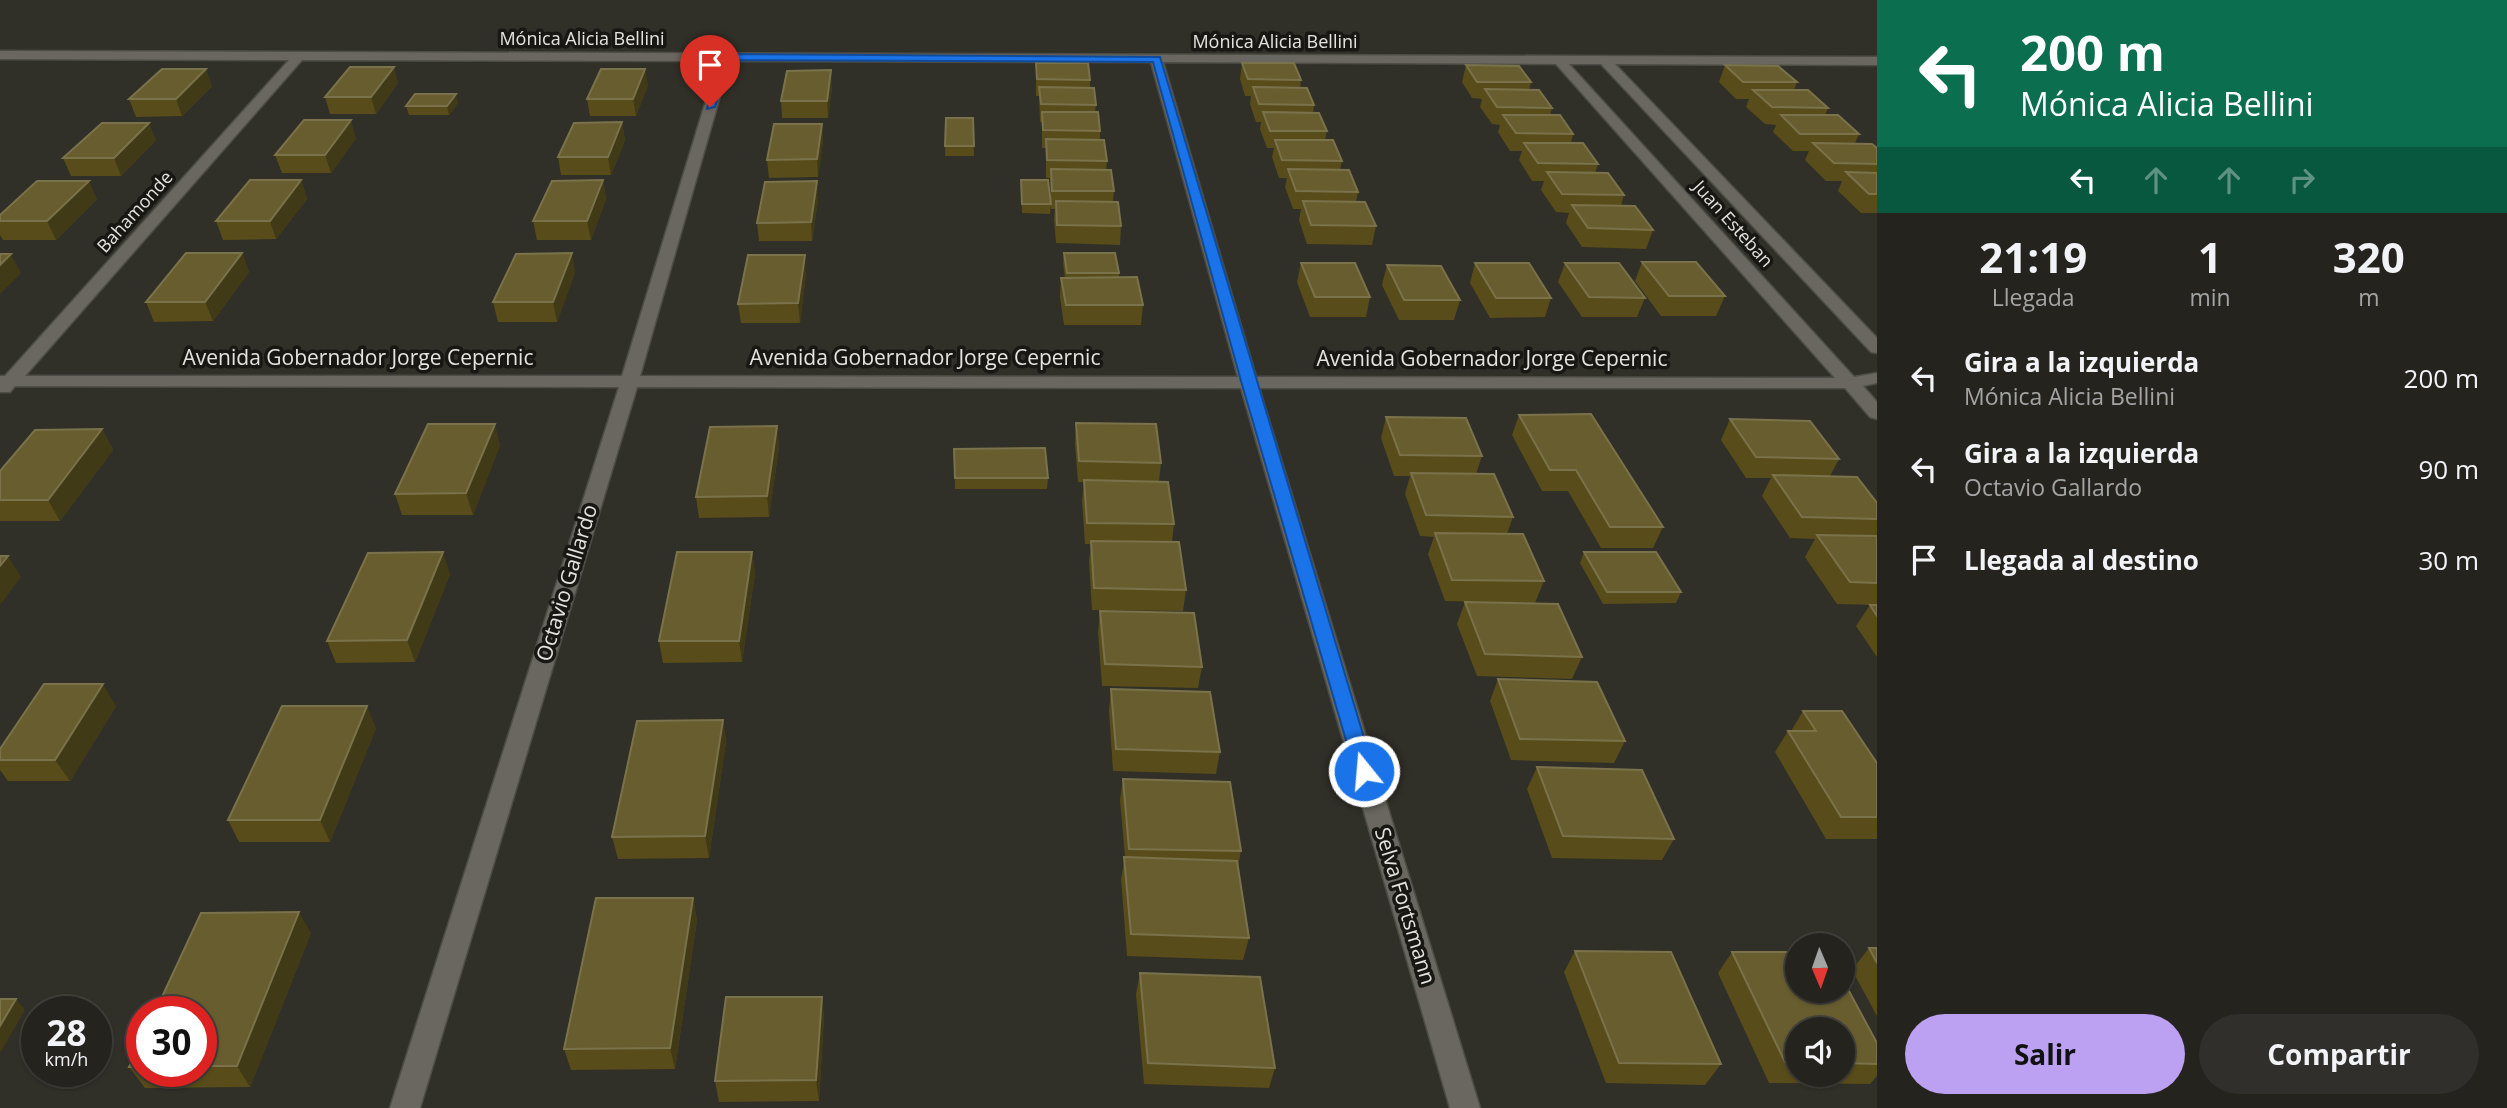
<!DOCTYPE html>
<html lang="es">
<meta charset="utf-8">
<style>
body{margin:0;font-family:"Open Sans",sans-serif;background:#302f2b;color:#f1f3f6;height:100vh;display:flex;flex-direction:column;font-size:26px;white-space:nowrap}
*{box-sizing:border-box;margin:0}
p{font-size:23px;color:#a3a4a4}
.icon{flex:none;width:38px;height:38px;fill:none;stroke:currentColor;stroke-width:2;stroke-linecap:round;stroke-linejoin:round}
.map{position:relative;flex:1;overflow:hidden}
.panel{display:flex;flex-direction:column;background:#24231e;width:630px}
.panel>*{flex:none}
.hud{background:#0b6e4f;color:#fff;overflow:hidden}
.needle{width:46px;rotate:178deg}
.fabs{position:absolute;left:1785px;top:933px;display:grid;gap:14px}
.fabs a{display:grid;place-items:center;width:70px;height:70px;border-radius:50%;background:#24231e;box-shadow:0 2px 5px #0004,0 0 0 2px #41403c;font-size:35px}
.speed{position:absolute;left:21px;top:996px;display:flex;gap:14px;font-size:35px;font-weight:700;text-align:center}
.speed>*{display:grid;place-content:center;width:91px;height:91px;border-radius:50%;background:#24231e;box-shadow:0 2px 5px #0004,0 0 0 2px #41403c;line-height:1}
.speed small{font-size:18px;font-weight:400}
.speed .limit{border:10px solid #d22;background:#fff;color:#111}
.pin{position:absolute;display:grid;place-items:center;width:60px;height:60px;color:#fff;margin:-72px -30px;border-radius:50% 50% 50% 0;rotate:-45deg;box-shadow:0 0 7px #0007}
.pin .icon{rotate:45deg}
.me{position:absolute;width:77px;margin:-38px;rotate:343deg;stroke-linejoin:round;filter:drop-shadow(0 0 5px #0008)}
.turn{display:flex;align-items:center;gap:24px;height:147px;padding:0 28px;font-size:32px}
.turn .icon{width:91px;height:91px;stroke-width:2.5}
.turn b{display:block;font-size:49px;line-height:60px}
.lanes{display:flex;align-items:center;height:66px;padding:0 28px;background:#0003;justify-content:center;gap:35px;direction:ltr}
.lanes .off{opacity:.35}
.eta{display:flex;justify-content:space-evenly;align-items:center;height:119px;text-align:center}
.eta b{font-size:42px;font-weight:700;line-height:49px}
.cta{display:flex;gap:14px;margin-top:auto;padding:14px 28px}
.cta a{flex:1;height:80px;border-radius:42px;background:#bca0f2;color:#111;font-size:28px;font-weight:700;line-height:80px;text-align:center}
.cta a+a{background:#302f2b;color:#f1f3f6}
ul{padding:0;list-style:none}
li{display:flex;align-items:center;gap:21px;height:91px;padding:0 28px}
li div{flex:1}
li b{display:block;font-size:26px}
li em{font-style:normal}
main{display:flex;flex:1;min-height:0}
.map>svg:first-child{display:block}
</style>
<main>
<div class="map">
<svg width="1877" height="1108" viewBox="0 0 1877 1108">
<rect width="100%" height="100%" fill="#302f28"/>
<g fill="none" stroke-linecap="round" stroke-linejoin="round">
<g stroke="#4d4c46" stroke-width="3">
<path id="street" d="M0,51L1877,57V65L1615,64L1877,338V353L1871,352L1601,64H1569L1854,377L1877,373V383L1863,386L1877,402V419L1870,417L1845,388H1259L1480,1108H1450L1241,388L637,387L420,1108H390L619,387L15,386L10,392H0V376H5L289,60L0,59ZM302,60L718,61L622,376H25ZM730,61L1151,62L1238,377L640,376ZM1163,62L1556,64L1835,378L1256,377Z"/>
</g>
<use href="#street" fill="#69675f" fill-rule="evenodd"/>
</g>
<g fill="#584c1a" fill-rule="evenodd">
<polygon points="1036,63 1090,80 1090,88 1096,105 1095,112 1100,131 1100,140 1107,161 1106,170 1114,191 1113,202 1121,226 1120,245 1056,243 1054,220 1055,209 1051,209 1050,178 1046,178 1046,148 1042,148 1042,122 1040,122 1039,96 1036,96"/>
<polygon points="1242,63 1301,80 1300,88 1314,105 1313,113 1327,131 1325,140 1342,161 1340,170 1358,192 1356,202 1376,226 1372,245 1307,244 1299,220 1301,209 1293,209 1285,187 1287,178 1279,178 1272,157 1274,148 1267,148 1260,129 1261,122 1256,122 1250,104 1251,96 1245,96 1240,79"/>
<polygon points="1466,65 1531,82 1529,90 1552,108 1550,115 1573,134 1571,143 1598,164 1595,173 1624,195 1621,206 1653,230 1646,249 1582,247 1566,223 1569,213 1556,212 1541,190 1544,181 1532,181 1519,160 1522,151 1510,151 1498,132 1500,125 1492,124 1480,107 1482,99 1472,98 1462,82"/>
<polygon points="1725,65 1797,82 1794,90 1828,108 1825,115 1859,134 1855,143 1877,148 1877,213 1861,213 1838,191 1842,181 1826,181 1805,160 1809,151 1793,151 1773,132 1776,125 1765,124 1746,107 1749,99 1736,99 1719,82"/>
<polygon points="398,83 376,114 330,114 325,97"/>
<polygon points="648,85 636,116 590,116 587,99"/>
<polygon points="212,86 182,116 136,117 129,99"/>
<polygon points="832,87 828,118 782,118 781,101"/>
<polygon points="458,103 449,115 409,115 406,106"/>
<polygon points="946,118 973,118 974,156 945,156"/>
<polygon points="622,122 625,140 611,175 561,175 558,157"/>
<polygon points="822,124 823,142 818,177 769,178 767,160"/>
<polygon points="356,138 331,173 282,173 275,155"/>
<polygon points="156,140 121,176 71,176 63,158"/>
<polygon points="301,180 307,199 276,239 223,240 216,221"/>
<polygon points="603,180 606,199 591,240 537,240 533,221"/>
<polygon points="1021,180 1051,204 1050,214 1022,213"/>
<polygon points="97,199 56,240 3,240 0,235 0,215"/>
<polygon points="818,200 812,241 759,241 757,223"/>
<polygon points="242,253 249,272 213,321 154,322 146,302"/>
<polygon points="1064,253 1119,273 1119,277 1143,305 1141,325 1064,325 1060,297 1061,278 1065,278 1063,263"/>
<polygon points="1642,262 1725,296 1716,316 1661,316 1635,281"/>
<polygon points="1301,263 1370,297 1366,317 1310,317 1297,282"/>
<polygon points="1475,263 1551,298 1545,317 1490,318 1470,283"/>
<polygon points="1565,263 1645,298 1637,317 1582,317 1558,282"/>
<polygon points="1387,265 1460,300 1454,320 1399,320 1382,285"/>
<polygon points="575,272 557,322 498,322 493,302"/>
<polygon points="806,274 800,323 741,323 738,304"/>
<polygon points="1519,415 1663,527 1653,548 1601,548 1568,491 1542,491 1512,435"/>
<polygon points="1386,417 1482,456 1476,474 1513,517 1507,534 1544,581 1535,603 1445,601 1428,554 1434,537 1420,536 1405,494 1410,476 1394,476 1381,438"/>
<polygon points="1730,419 1839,459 1830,476 1877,503 1877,605 1837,604 1805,557 1815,539 1790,538 1762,496 1771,478 1746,478 1721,440"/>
<polygon points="1076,423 1161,463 1159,481 1174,524 1172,542 1186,590 1183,611 1092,610 1089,562 1091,544 1085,544 1082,501 1084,482 1078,482 1075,444"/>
<polygon points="777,426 779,447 769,517 699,518 696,497"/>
<polygon points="102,429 113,450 60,521 0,521 0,471"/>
<polygon points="500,445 473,515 402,515 395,494"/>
<polygon points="954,449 1048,478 1047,489 955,489"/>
<polygon points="752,552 755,573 742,662 663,663 659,641"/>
<polygon points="1584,552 1681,592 1676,603 1603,604 1580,563"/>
<polygon points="450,574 415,662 336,663 327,641"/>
<polygon points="1465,602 1582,657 1572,679 1477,676 1457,624"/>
<polygon points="1870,605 1877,605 1877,657 1856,626"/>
<polygon points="1100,611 1202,667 1198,688 1102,686 1098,632"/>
<polygon points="1498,679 1625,741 1614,763 1511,760 1490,701"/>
<polygon points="1111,689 1220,752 1216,774 1113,771 1109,711"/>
<polygon points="116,706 70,781 8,781 0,770 0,749"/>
<polygon points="1803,711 1877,763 1877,839 1826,839 1775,752 1788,731 1791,731"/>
<polygon points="723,720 726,742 709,858 618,859 612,837"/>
<polygon points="376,728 330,842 239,842 228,820"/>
<polygon points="1537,767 1674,839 1662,860 1552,858 1527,789"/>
<polygon points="1123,779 1241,851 1238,866 1249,938 1243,960 1127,956 1121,879 1125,857 1120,800"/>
<polygon points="693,898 697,920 675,1069 571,1070 564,1049"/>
<polygon points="311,933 250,1087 145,1088 129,1067 142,1040 142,1071 201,1071 201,1012"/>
<polygon points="1869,948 1877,948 1877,1016 1852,970"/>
<polygon points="1575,951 1721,1064 1705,1085 1606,1083 1564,972"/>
<path d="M1732,952L1877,1043V1076L1870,1084L1769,1083L1718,973ZM1797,1029H1843V1074H1797Z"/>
<polygon points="1140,973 1275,1068 1269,1088 1144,1084 1136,994"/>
<polygon points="822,997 824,1018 819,1101 719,1102 715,1081"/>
</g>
<g fill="#413a17">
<polygon points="394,67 398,83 376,114 371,97"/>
<polygon points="206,69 212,86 182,116 176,99"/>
<polygon points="645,69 648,85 636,116 633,99"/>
<polygon points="831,70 832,87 828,118 827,101"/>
<polygon points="456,94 458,103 449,115 447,106"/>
<polygon points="351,120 356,138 331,173 325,155"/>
<polygon points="622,122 625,140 611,175 608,157"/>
<polygon points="149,123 156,140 121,176 114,158"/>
<polygon points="822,124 823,142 818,177 817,159"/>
<polygon points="301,180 307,199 276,239 270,221"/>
<polygon points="603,180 606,199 591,240 587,221"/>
<polygon points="89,181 97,199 56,240 47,221"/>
<polygon points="817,181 818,200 812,241 811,222"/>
<polygon points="242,253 249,272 213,321 205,302"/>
<polygon points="572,253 575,272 557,322 553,302"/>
<polygon points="11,254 21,273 0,294 0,265"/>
<polygon points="805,255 806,274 800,323 798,303"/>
<polygon points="495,424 500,445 473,515 466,493"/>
<polygon points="777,426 779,447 769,517 767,496"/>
<polygon points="102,429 113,450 60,521 48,500"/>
<polygon points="443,552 450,574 415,662 407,640"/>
<polygon points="752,552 755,573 742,662 739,641"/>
<polygon points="8,556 21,577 0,605 0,566"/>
<polygon points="103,684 116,706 70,781 55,760"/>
<polygon points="367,706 376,728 330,842 320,820"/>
<polygon points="723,720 726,742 709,858 705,836"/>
<polygon points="693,898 697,920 675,1069 670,1048"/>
<polygon points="299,912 311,933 250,1087 237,1066"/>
<polygon points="822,997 824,1018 819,1101 816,1080"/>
<polygon points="16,999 25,1010 0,1053 0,1026"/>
</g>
<g fill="#675d2f" stroke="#7a724a" stroke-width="2">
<polygon points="1036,63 1088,63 1090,80 1037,79"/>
<polygon points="1242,63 1294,63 1301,80 1248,79"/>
<polygon points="1466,65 1519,66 1531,82 1477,82"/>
<polygon points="1725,65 1778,66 1797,82 1743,82"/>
<polygon points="350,67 394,67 371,97 325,97"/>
<polygon points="162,69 206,69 176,99 129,99"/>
<polygon points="601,69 645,69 633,99 587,99"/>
<polygon points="831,70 827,101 781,101 787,71"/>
<polygon points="1039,87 1094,88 1096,105 1041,104"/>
<polygon points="1253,87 1307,88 1314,105 1259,104"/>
<polygon points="1485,89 1539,90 1552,108 1497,107"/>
<polygon points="1753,90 1808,90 1828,108 1772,107"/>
<polygon points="415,94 456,94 447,106 406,106"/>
<polygon points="1042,112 1098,112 1100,131 1043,130"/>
<polygon points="1263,112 1319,113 1327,131 1270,131"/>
<polygon points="1503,115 1560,115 1573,134 1516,133"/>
<polygon points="1781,115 1838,115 1859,134 1800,134"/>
<polygon points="946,118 973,118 974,146 945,146"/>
<polygon points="304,120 351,120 325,155 275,155"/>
<polygon points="622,122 608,157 558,157 574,123"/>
<polygon points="102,123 149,123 114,158 63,158"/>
<polygon points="774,124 822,124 817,159 767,160"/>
<polygon points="1046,139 1104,140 1107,161 1047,160"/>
<polygon points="1275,140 1333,140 1342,161 1282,160"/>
<polygon points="1524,143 1583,143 1598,164 1538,163"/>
<polygon points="1813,143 1872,144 1877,148 1877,164 1834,163"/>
<polygon points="1051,169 1111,170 1114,191 1052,191"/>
<polygon points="1288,169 1349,170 1358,192 1296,191"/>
<polygon points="1547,172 1608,173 1624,195 1562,194"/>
<polygon points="1846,172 1877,173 1877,194 1869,194"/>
<polygon points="250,180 301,180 270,221 216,221"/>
<polygon points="603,180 587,221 533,221 552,181"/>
<polygon points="1021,180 1048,180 1051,204 1022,204"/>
<polygon points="37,181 89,181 47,221 0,221 0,215"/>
<polygon points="817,181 811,222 757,223 765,182"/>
<polygon points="1056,201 1118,202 1121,226 1057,225"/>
<polygon points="1303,201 1365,202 1376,226 1311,225"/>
<polygon points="1572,205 1635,206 1653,230 1588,228"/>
<polygon points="186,253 242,253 205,302 146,302"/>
<polygon points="572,253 553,302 493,302 516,254"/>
<polygon points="1064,253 1115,253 1119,273 1067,273"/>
<polygon points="0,254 11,254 0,265"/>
<polygon points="748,255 805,255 798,303 738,304"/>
<polygon points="1642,262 1696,262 1725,296 1669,296"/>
<polygon points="1301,263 1355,263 1370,297 1315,297"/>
<polygon points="1475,263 1529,263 1551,298 1496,298"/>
<polygon points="1565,263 1619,263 1645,298 1589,297"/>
<polygon points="1387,265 1441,266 1460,300 1404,300"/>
<polygon points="1137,277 1143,305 1066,305 1061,278"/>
<polygon points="1591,414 1663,527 1610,527 1576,470 1550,470 1519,415"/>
<polygon points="1386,417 1466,418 1482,456 1400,455"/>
<polygon points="1730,419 1810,421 1839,459 1756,457"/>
<polygon points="1076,423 1156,424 1161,463 1079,461"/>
<polygon points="428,424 495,424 466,493 395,494"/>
<polygon points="777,426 767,496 696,497 710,427"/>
<polygon points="102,429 48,500 0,500 0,471 35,430"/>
<polygon points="1045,448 1048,478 955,478 954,449"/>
<polygon points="1411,473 1494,474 1513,517 1426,515"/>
<polygon points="1773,475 1857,477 1877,503 1877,519 1802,517"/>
<polygon points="1084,480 1168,482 1174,524 1087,523"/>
<polygon points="1435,533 1523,534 1544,581 1452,580"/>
<polygon points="1817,535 1877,536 1877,583 1850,582"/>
<polygon points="1091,541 1179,542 1186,590 1094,588"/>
<polygon points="443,552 407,640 327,641 368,553"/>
<polygon points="677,552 752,552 739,641 659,641"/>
<polygon points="1584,552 1656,552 1681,592 1607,592"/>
<polygon points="0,556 8,556 0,566"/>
<polygon points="1465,602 1558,604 1582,657 1485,654"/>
<polygon points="1870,605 1877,605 1877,616"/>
<polygon points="1100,611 1194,613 1202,667 1105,664"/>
<polygon points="1498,679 1597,682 1625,741 1520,739"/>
<polygon points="44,684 103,684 55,760 0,760 0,749"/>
<polygon points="1111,689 1210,692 1220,752 1116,749"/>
<polygon points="282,706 367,706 320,820 228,820"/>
<polygon points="1803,711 1842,711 1877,763 1877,817 1841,817 1788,731 1816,731"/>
<polygon points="723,720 705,836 612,837 637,721"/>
<polygon points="1537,767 1642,770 1674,839 1563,836"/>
<polygon points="1123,779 1230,782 1241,851 1129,849"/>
<polygon points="1124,857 1237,861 1249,938 1131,934"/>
<polygon points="596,898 693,898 670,1048 564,1049"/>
<polygon points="299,912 237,1066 201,1066 201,1012 155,1012 201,913"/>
<polygon points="1869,948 1877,948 1877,963"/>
<polygon points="1575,951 1671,952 1721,1064 1619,1063"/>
<polygon points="1732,952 1797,952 1797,990 1843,990 1843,980 1877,1043 1877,1064 1843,1063 1843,1029 1797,1029 1797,1062 1785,1062"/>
<polygon points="1140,973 1260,977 1275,1068 1148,1063"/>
<polygon points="726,997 822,997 816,1080 715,1081"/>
<polygon points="0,999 16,999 0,1026"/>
<polygon points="142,1040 142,1067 129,1067"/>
</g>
<polygon fill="#1a73e8" stroke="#114b97" stroke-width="2" points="725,54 1160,57 1374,771 1371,776 1364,778 1358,776 1355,771 1241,381 1153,62 729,60 715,107 707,109 720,57"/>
<g text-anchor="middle" stroke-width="7" stroke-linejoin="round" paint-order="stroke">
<g font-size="18" fill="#e4e3de" stroke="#181714">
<text x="582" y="45">Mónica Alicia Bellini</text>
<text x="1275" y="48">Mónica Alicia Bellini</text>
<text transform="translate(135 212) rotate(-48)" y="6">Bahamonde</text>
<text transform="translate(1733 224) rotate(48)" y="6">Juan Esteban</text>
</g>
<g font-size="21" fill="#e4e3de" stroke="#181714">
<text x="358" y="365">Avenida Gobernador Jorge Cepernic</text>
<text x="925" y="365">Avenida Gobernador Jorge Cepernic</text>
<text x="1492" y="366">Avenida Gobernador Jorge Cepernic</text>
<text transform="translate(567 583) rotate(-73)" y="7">Octavio Gallardo</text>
<text transform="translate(1405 906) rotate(73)" y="7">Selva Fortsmann</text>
</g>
</g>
</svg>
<div class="fabs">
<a><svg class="needle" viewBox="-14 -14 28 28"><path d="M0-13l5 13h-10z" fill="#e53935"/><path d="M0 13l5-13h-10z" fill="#a3a4a4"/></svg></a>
<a><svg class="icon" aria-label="sound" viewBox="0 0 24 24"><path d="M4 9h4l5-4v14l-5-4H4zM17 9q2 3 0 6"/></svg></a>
</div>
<div class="speed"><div>28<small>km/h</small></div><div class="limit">30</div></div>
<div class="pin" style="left:710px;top:107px;background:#d93025"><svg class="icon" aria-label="arrive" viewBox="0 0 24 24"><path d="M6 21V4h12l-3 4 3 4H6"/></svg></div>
<svg class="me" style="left:1364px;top:771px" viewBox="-20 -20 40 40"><circle r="17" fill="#1a73e8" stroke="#fff" stroke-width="3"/><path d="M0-11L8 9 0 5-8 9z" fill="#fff"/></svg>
</div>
<section class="panel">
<div class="hud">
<div class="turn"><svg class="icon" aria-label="left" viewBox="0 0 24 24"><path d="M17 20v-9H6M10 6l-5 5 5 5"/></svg><div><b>200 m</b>Mónica Alicia Bellini</div></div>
<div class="lanes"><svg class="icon" aria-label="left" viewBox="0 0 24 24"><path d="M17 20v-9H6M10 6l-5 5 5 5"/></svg><svg class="icon off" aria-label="ahead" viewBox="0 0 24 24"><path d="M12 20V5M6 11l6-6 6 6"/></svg><svg class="icon off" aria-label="ahead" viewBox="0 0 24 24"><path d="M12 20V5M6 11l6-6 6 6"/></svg><svg class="icon off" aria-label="right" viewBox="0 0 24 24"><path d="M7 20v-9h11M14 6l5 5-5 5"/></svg></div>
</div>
<div class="eta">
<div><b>21:19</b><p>Llegada</p></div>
<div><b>1</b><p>min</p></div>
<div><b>320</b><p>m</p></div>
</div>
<ul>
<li><svg class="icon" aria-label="left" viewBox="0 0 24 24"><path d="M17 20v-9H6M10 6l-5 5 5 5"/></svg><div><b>Gira a la izquierda</b><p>Mónica Alicia Bellini</p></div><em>200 m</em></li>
<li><svg class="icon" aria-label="left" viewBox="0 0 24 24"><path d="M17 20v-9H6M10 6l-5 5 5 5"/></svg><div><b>Gira a la izquierda</b><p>Octavio Gallardo</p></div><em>90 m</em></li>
<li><svg class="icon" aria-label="arrive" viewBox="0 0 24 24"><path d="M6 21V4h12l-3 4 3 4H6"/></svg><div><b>Llegada al destino</b></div><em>30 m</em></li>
</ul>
<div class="cta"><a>Salir</a><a>Compartir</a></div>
</section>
</main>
